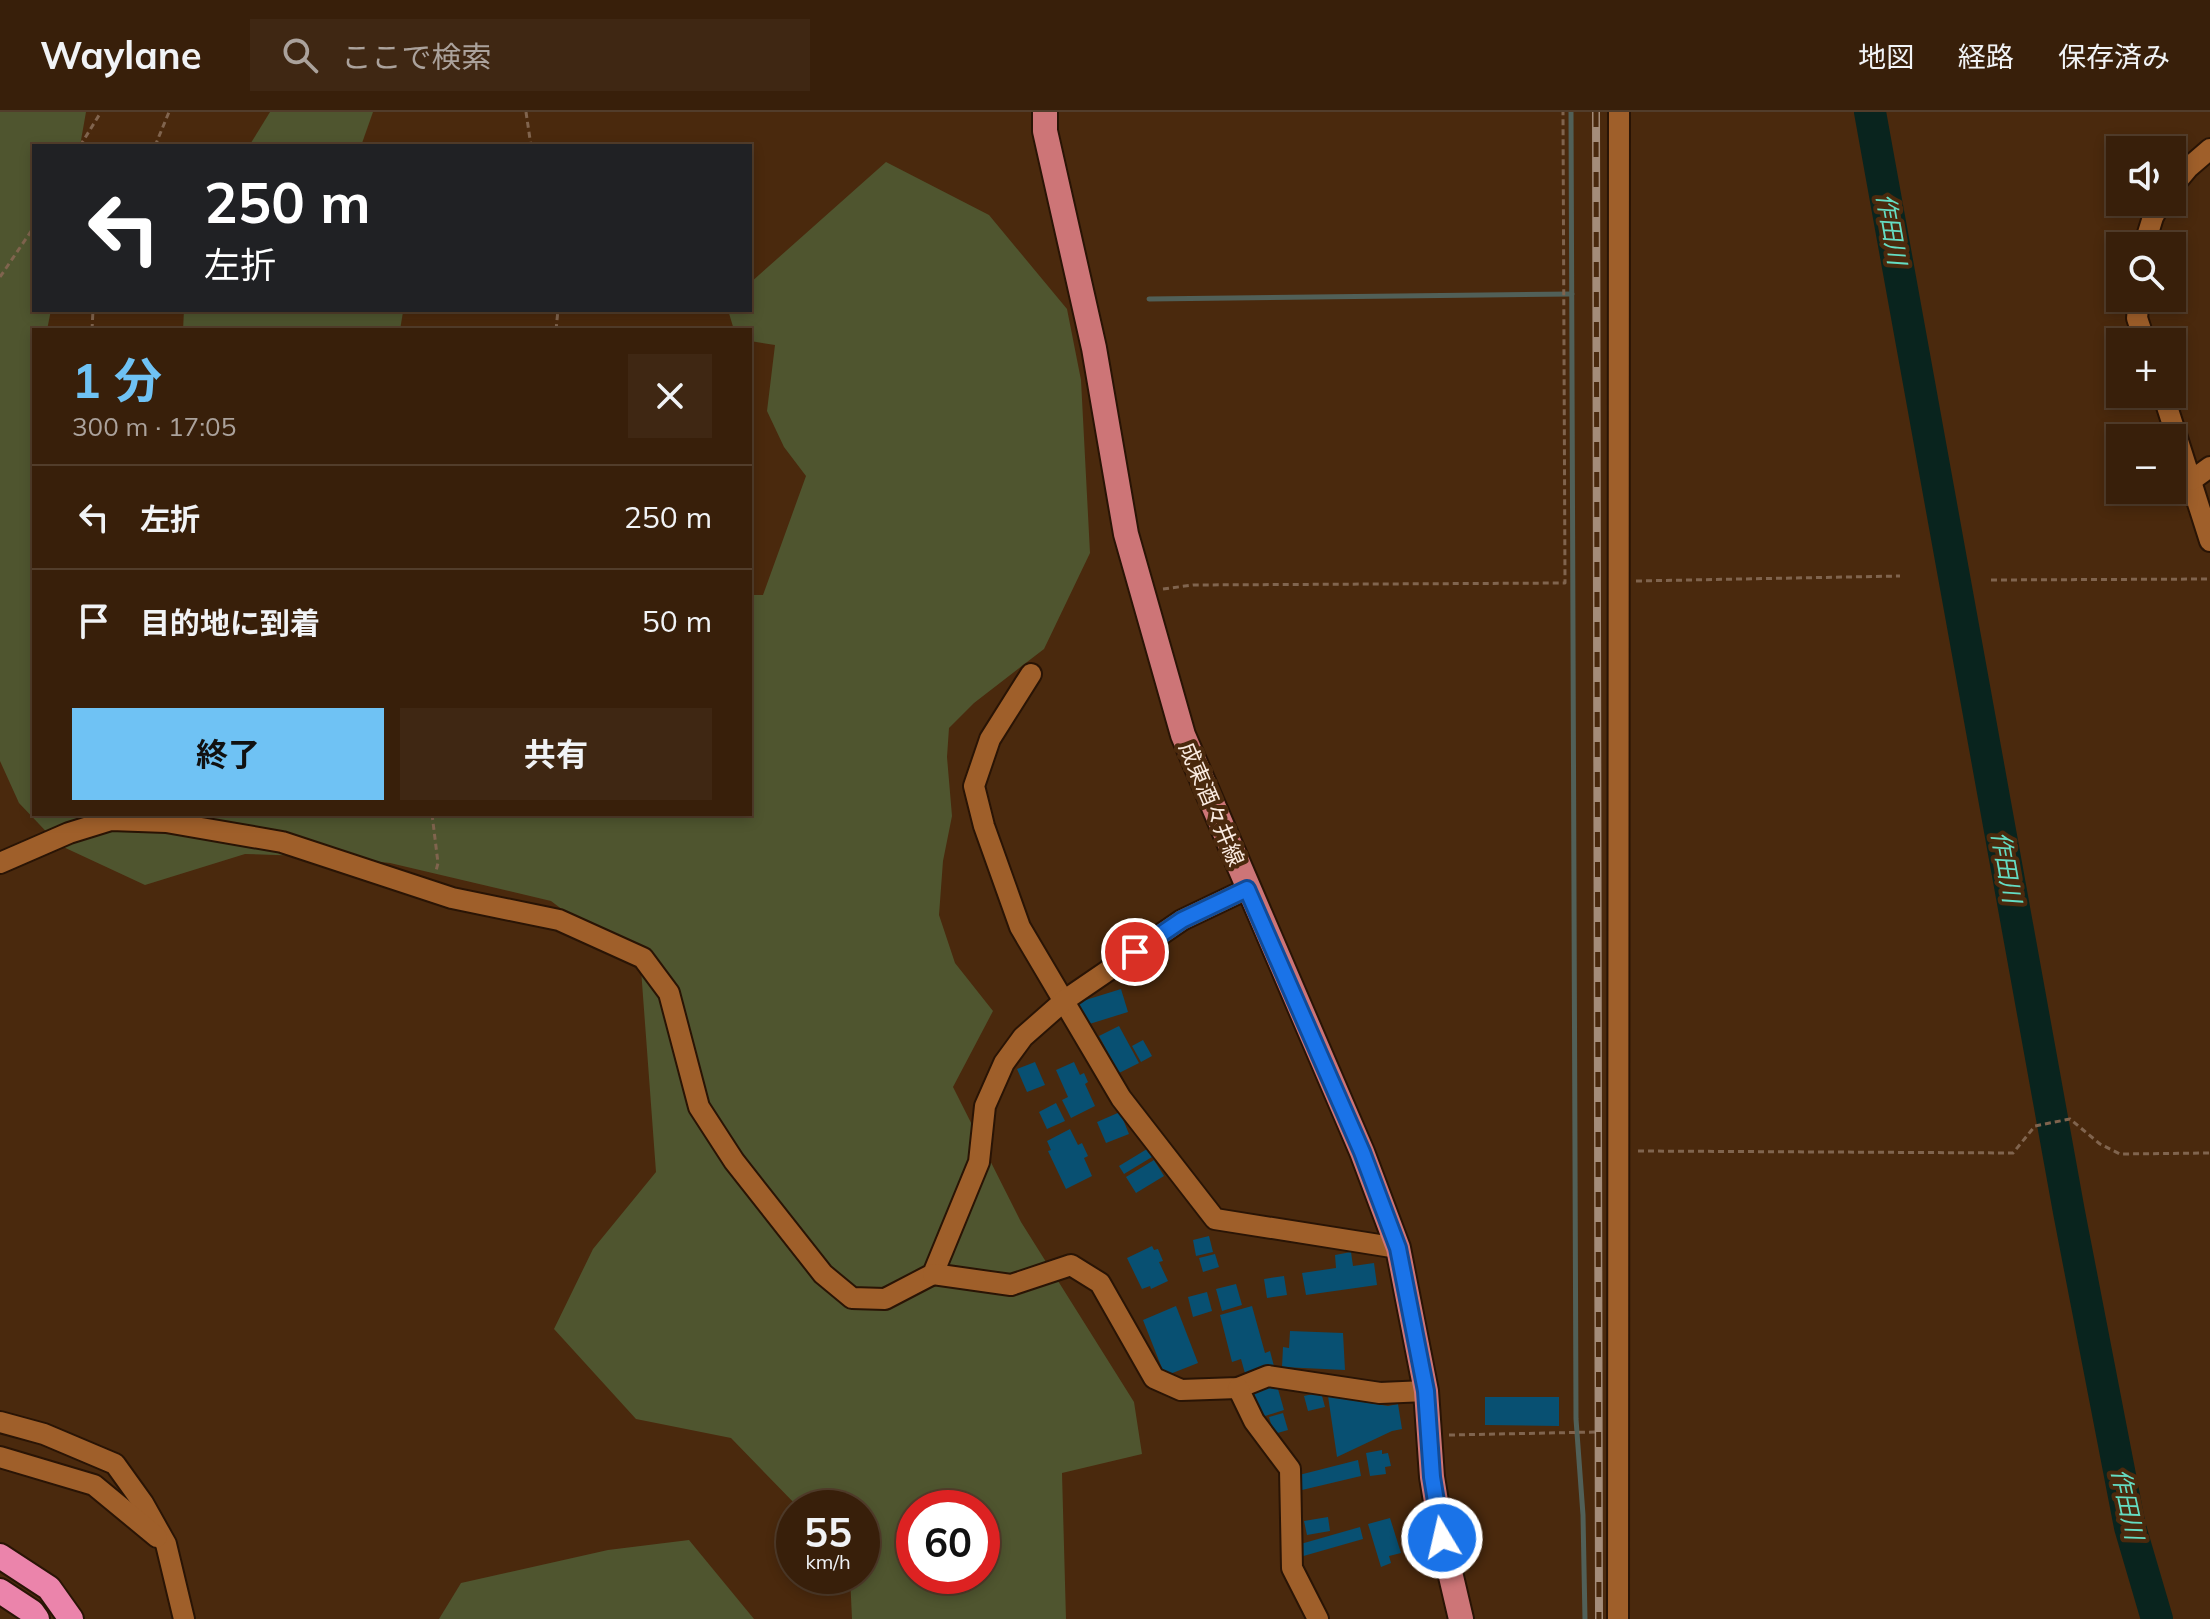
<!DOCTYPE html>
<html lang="ja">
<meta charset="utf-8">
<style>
body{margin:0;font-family:Mulish,"Noto Sans JP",sans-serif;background:#3f2713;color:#f1f3f6;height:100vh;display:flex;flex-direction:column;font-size:30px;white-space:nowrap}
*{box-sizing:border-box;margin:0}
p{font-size:26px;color:#aba29c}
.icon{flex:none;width:44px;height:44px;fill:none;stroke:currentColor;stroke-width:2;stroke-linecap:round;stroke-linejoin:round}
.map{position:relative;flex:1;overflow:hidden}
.drawer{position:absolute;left:32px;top:216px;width:720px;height:488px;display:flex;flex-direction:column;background:#381f0a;border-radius:0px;box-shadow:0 4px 12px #0003,0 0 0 2px #523d2b}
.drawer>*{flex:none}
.banner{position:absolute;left:32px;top:32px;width:720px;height:168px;border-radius:0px;box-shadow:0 4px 12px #0003,0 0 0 2px #523d2b;background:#202124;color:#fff;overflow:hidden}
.buttons{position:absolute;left:2106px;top:24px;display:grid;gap:16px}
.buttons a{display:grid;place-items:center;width:80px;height:80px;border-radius:0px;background:#381f0a;box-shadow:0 4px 12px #0003,0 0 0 2px #523d2b;font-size:40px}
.speed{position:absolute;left:776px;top:1378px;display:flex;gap:16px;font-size:40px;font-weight:700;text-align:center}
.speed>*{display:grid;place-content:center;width:104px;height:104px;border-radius:50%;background:#381f0a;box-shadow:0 4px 12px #0003,0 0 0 2px #523d2b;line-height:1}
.speed small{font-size:20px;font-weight:400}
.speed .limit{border:12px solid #d22;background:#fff;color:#111}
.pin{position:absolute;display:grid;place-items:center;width:68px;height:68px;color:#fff;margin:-34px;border:4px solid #fff;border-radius:50%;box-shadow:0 2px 8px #0007}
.me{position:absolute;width:88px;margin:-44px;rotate:351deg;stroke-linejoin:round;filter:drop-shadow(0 0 6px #0008)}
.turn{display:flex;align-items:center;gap:28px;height:168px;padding:0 40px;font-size:36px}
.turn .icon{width:104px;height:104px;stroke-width:2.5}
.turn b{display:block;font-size:56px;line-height:68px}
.round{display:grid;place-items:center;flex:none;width:84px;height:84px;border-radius:0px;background:#3f2713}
.head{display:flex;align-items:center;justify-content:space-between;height:136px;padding:0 40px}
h1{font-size:48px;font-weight:700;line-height:60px;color:#6fc2f4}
.cta{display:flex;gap:16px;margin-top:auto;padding:16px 40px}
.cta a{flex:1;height:92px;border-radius:0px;background:#6fc2f4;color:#111;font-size:32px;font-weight:700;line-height:92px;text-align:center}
.cta a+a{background:#3f2713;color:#f1f3f6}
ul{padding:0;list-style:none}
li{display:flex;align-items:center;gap:24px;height:104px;padding:0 40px;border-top:2px solid #523d2b}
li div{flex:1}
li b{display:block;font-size:30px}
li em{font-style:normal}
header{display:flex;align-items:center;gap:48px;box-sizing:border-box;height:112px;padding:0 40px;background:#381f0a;border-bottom:2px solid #523d2b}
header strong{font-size:38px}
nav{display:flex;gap:44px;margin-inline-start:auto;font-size:28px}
.search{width:560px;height:72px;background:#3f2713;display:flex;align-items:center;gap:20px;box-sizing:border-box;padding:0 28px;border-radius:0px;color:#aba29c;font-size:30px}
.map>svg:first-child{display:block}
</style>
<header>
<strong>Waylane</strong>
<div class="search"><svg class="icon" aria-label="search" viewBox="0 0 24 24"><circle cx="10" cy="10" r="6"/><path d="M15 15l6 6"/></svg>ここで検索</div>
<nav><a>地図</a><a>経路</a><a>保存済み</a></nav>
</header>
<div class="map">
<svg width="2210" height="1507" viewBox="0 0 2210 1507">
<rect width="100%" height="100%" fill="#4a290d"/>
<g fill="#4f552f" fill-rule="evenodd">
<path d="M0,0H86L80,34H34V198H51L47,218H34V702H750V483H763L806,364L784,335L767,299L775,233L750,229V218H734L728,198H750V171L886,50L989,103L1067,197L1081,268L1090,441L1044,537L974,591L949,616L947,645L952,704L943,749L939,803L955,851L993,899L953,975L1021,1110L1134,1290L1142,1342L1062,1361L1066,1507H852L850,1464H862V1396H847L846,1393L838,1396H799L731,1326L636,1307L554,1217L593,1137L656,1060L641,857L551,789L390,751L334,745L245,742L145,773L59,733L19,691L0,649ZM914,1396H982V1464H914Z"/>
<polygon points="270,0 373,0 361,34 249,34"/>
<polygon points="184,198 400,198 403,200 400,218 183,218"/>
<polygon points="689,1428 754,1507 439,1507 461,1471 608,1438"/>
</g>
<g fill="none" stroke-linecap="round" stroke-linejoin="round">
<g stroke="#516058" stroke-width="5">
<polyline points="1571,0 1576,1307 1583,1403 1585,1507"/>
<polyline points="1149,187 1572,182"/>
</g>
<polyline stroke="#09241e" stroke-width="32" points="1870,0 2069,1100 2130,1415 2157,1507"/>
</g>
<g fill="#085072">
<polygon points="1121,877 1128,900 1083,914 1076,891"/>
<polygon points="1119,914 1139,951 1119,961 1099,924"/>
<polygon points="1143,928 1152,944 1141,950 1132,934"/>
<polygon points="1035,950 1045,973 1027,980 1017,957"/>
<polygon points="1074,950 1080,963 1084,961 1088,970 1085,972 1095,994 1071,1006 1062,988 1068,985 1056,958"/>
<polygon points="1056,991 1065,1009 1047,1017 1039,1000"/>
<polygon points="1120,1000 1129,1022 1106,1031 1097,1010"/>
<polygon points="1070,1017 1078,1033 1082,1031 1088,1044 1084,1046 1092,1064 1066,1077 1048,1039 1051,1038 1047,1029"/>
<polygon points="1147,1037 1152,1045 1124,1062 1119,1054"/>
<polygon points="1154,1048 1164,1064 1136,1081 1126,1065"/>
<polygon points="1209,1124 1213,1140 1196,1144 1193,1128"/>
<polygon points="1152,1134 1154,1138 1158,1137 1163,1149 1159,1150 1168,1169 1151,1177 1150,1174 1142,1177 1127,1146"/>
<polygon points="1351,1140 1353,1154 1374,1151 1377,1173 1306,1183 1302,1161 1336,1156 1335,1143"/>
<polygon points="1215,1142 1219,1155 1203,1160 1199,1146"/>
<polygon points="1284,1164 1287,1183 1267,1186 1264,1167"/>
<polygon points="1236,1172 1242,1193 1222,1199 1216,1177"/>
<polygon points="1207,1180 1212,1199 1193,1205 1188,1185"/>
<polygon points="1176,1194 1198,1251 1165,1264 1143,1208"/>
<polygon points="1252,1194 1265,1241 1270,1239 1275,1258 1246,1265 1241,1247 1232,1250 1220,1203"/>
<polygon points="1290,1219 1343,1221 1345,1258 1282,1255 1283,1235 1289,1236"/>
<polygon points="1276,1270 1284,1298 1256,1307 1248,1278"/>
<polygon points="1321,1280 1325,1295 1308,1299 1304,1284"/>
<polygon points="1328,1284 1388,1294 1398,1292 1402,1317 1392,1319 1337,1345"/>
<polygon points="1485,1285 1559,1285 1559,1314 1485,1313"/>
<polygon points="1283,1301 1288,1318 1274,1322 1269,1305"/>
<polygon points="1382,1338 1382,1342 1388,1341 1391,1354 1385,1355 1386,1362 1370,1364 1366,1341"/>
<polygon points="1358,1348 1361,1364 1302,1378 1299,1363"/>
<polygon points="1328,1405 1330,1419 1307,1423 1304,1409"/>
<polygon points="1390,1406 1401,1441 1389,1444 1391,1451 1381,1455 1368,1412"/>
<polygon points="1360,1415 1363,1427 1300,1445 1297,1433"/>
</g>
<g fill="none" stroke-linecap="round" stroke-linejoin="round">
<g stroke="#291405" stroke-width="24">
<g id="minor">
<polyline points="2172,75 2188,56 2210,37"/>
<polyline points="2144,134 2153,105 2161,90"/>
<polyline points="2139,186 2137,206 2145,230"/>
<polyline points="2163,282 2210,429"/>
<polyline points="2192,368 2210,355"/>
<polyline points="1031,562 990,627 974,674 984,714 1020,815 1121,986 1215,1107 1398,1136"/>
<polyline points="0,751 69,721 111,708 166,710 282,730 452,786 559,808 643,846 669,881 699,995 734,1049 823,1162 852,1186 885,1187 933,1162 979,1050 985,994 1004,951 1023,925 1065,888 1182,808 1247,777"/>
<polyline points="933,1162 1011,1173 1071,1153 1100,1171 1154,1266 1181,1278 1238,1276 1268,1264 1380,1281 1426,1279"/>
<polyline points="1238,1276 1254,1309 1290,1357 1292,1456 1318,1507"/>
<polyline points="0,1310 44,1322 115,1352 143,1391 166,1432 184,1507"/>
<polyline points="0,1345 94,1373 157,1425"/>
<polyline points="1618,1507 1619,0"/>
</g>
</g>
<g stroke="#291405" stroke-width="28">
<polyline id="major" points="1045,0 1045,19 1094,236 1126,422 1183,623 1362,1040 1398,1136 1426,1279 1432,1365 1442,1426 1461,1507"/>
</g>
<g stroke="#291405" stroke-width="28">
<g id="highway">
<polyline points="0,1444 49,1476 71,1507"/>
<polyline points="0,1479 32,1500 37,1507"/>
</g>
</g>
<g stroke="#80644e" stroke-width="3" stroke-dasharray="6 4" stroke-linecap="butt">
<polyline points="526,0 531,34"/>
<polyline points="80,34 101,0"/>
<polyline points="155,34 169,0"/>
<polyline points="0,165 34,115"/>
<polyline points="92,218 93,198"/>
<polyline points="556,218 558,198"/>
<polyline points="1991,468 2210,467"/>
<polyline points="1636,469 1900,464"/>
<polyline points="1163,477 1193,473 1565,471 1563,0"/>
<polyline points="432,702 438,751 436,759"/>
<polyline points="1638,1039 2013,1041 2035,1014 2070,1007 2100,1032 2120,1042 2210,1041"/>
<polyline points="1449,1323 1597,1320"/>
</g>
<use href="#minor" stroke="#9f5f2a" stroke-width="20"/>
<use href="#major" stroke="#cd7577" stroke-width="24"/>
<use href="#highway" stroke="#eb84ab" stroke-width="24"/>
<g stroke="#a48c79" stroke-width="8">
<polyline id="rail" points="1596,0 1599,1507"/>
</g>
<use href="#rail" stroke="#4a290d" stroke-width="5" stroke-dasharray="15" stroke-linecap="butt"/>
</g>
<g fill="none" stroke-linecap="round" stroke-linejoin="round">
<g stroke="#114b97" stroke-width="20">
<polyline id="route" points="1135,840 1182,808 1247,777 1362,1040 1398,1136 1426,1279 1432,1365 1442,1426"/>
</g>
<use href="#route" stroke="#1a73e8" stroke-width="14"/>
</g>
<g text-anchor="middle" stroke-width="8" stroke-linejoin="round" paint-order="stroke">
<g font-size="22" fill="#faebe1" stroke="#4a290d">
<text transform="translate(1212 692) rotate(67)" y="8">成東酒々井線</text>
</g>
<g font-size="24" font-style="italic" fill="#65ddc3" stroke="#4a290d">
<text transform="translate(1891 117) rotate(80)" y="8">作田川</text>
<text transform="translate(2006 755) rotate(80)" y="8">作田川</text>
<text transform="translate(2127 1392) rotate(78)" y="8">作田川</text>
</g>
</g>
</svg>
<div class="buttons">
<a><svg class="icon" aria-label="sound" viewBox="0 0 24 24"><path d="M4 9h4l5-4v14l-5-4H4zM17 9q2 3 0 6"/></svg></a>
<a><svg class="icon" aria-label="search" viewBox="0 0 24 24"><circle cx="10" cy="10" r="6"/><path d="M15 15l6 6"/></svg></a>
<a>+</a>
<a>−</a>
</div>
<div class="speed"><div>55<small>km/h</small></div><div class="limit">60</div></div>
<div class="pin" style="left:1135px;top:840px;background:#d93025"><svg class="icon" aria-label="arrive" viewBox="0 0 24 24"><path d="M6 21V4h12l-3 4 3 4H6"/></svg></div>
<svg class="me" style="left:1442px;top:1426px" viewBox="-20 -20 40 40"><circle r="17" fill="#1a73e8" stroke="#fff" stroke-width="3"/><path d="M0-11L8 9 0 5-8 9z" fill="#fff"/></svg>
<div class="banner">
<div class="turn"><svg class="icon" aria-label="left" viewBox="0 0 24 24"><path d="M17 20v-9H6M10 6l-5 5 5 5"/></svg><div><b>250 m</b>左折</div></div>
</div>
<section class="drawer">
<div class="head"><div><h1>1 分</h1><p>300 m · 17:05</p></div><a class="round"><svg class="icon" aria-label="close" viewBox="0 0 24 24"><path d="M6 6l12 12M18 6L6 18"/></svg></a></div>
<ul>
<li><svg class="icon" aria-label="left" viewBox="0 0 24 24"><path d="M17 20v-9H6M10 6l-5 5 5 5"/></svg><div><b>左折</b></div><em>250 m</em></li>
<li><svg class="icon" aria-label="arrive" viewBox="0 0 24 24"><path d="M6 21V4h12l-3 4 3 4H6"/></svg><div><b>目的地に到着</b></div><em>50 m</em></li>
</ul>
<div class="cta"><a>終了</a><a>共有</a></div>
</section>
</div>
